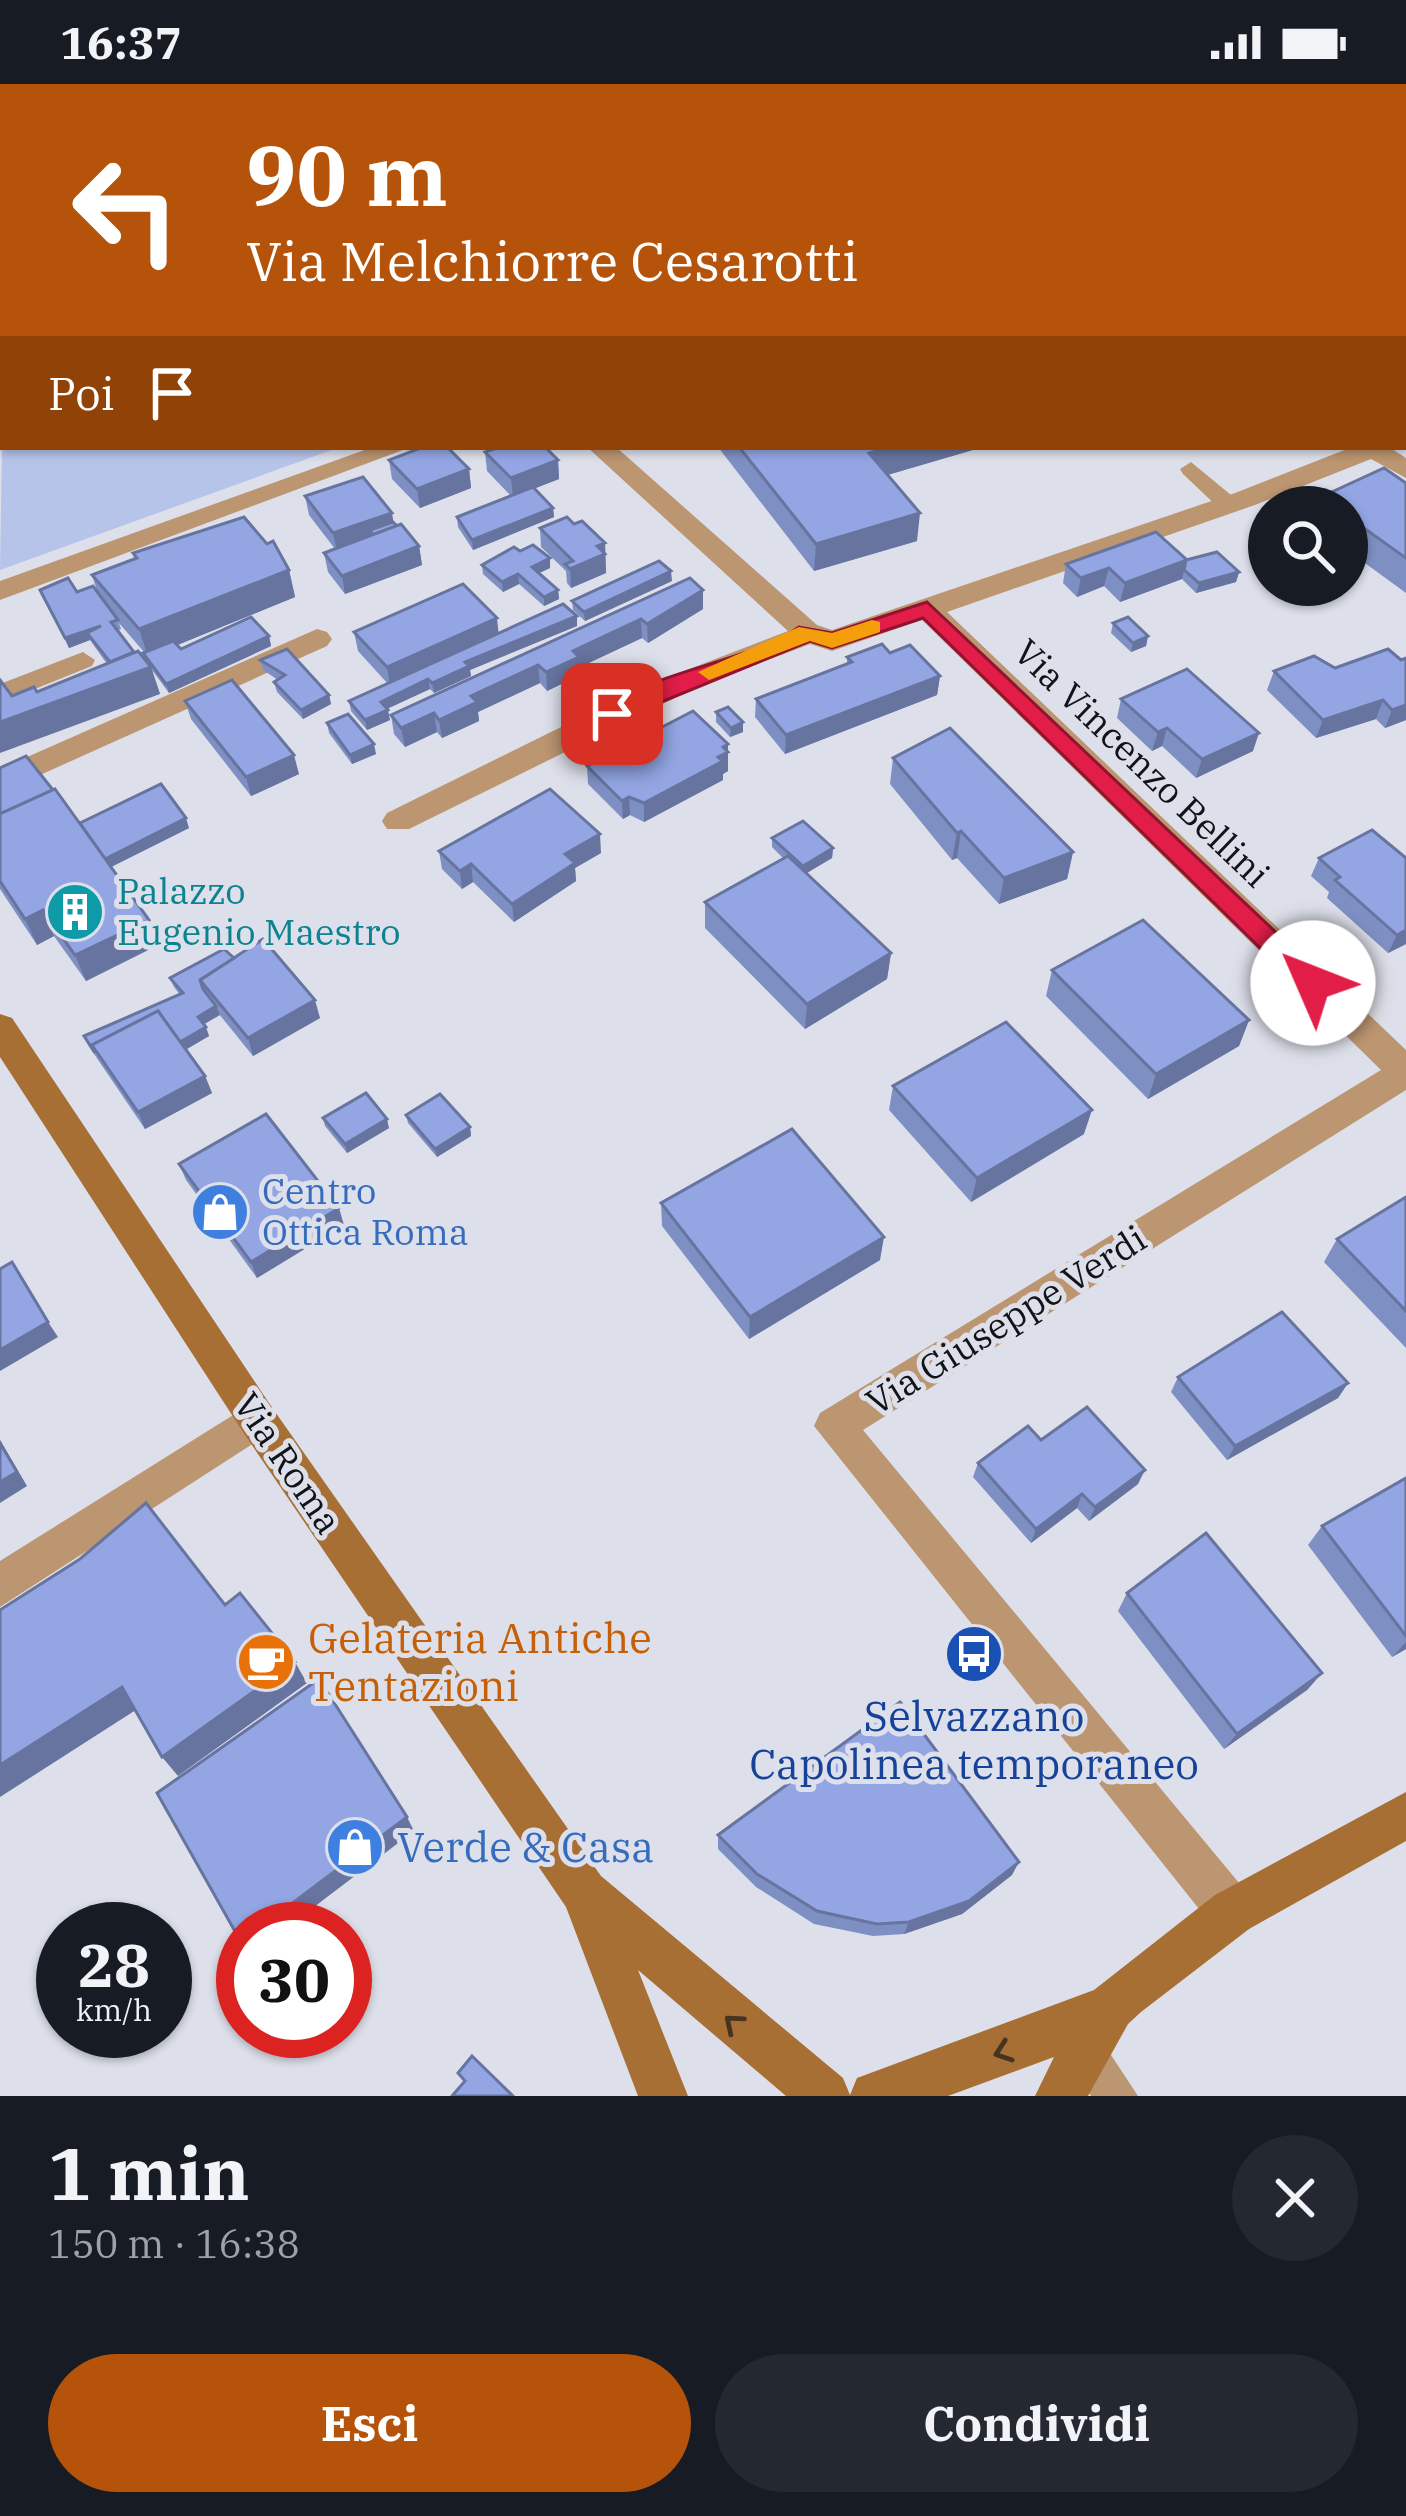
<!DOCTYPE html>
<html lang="it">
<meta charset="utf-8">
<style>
body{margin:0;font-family:"IBM Plex Serif",serif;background:#242831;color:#f1f3f6;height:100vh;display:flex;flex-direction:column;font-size:45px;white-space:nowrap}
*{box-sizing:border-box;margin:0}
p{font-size:39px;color:#9ea1a6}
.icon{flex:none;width:66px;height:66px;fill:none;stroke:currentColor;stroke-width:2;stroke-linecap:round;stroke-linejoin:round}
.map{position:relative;height:2012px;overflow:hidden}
.sheet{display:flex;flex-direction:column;background:#171b24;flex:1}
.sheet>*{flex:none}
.hud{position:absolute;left:0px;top:0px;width:1407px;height:366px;box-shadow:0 3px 9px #0004;background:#b45309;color:#fff;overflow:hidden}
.buttons{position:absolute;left:1248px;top:402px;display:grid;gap:24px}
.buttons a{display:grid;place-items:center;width:120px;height:120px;border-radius:50%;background:#171b24;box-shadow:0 3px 9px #0004;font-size:60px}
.speed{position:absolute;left:36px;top:1818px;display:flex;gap:24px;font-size:60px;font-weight:700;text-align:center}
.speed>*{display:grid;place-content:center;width:156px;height:156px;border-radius:50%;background:#171b24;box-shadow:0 3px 9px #0004;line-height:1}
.speed small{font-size:30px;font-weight:400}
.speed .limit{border:18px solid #d22;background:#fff;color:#111}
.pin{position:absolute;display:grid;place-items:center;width:102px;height:102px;color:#fff;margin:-51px;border-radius:24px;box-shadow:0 6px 18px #0006}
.me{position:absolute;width:132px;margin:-66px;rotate:314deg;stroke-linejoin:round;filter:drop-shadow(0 0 9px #0008)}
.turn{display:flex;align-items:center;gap:42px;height:252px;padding:0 48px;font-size:54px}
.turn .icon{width:156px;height:156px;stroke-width:2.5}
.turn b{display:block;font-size:84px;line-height:102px}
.then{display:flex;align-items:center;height:114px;padding:0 48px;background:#0003;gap:24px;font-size:45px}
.round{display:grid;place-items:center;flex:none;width:126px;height:126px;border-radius:63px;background:#242831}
.summary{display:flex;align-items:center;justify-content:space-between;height:204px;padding:0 48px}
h1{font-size:72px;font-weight:700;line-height:90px}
.cta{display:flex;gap:24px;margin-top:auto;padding:24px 48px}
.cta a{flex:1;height:138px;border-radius:72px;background:#b45309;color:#fff;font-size:48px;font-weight:700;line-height:138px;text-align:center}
.cta a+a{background:#242831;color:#f1f3f6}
.status{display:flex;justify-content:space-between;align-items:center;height:84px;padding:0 60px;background:#171b24;direction:ltr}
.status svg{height:33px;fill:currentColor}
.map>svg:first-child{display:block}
</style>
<div class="status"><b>16:37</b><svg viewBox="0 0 49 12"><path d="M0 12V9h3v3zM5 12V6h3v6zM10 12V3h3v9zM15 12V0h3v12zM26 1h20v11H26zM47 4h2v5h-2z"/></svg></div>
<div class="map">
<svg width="1406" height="2012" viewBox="0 0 1406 2012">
<rect width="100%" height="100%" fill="#dde0ea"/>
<g fill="#b7c4ea">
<polygon points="617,0 1291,0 1296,3 607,3"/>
<polygon points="3,299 3,363 340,363 0,486"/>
</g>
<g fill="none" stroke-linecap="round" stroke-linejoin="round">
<g fill="#bc9571" fill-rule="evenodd">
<polygon points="1191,378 1237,416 1237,426 1221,426 1183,390 1180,385"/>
<polygon points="83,568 95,576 92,582 0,619 0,600"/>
<polygon points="1077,1936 1092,1942 1138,2012 1091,2012 1056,1957 1062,1942"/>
</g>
<g fill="#bc9571" fill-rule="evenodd">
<rect x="1404" y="343" width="2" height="16"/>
<polygon points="373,363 411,363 0,516 0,497"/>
<polygon points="587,363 616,363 817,541 832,546 1235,409 1352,363 1389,363 1406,374 1406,394 1371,375 1255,421 947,528 1406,966 1406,1006 863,1346 1249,1811 1256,1828 1249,1845 1232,1852 1215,1845 814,1342 820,1329 1381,986 922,536 832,567 810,560 699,602 409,745 387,745 382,737 387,729 640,604 788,547"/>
<polygon points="317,545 327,548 332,555 327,562 0,709 0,685"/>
<polygon points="257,1316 271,1322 277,1335 271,1348 0,1523 0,1477"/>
</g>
<polygon fill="#a76f34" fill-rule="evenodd" points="0,930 12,934 271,1322 601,1792 843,1994 850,2011 857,1994 1094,1906 1215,1811 1406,1708 1406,1757 1249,1845 1141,1928 1128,1940 1088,2012 1035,2012 1054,1973 948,2012 786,2012 638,1886 688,2012 638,2012 566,1823 243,1348 0,973"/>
</g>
<g fill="#7e8fc3" fill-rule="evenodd">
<polygon points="718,363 983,363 887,391 917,457 814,487"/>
<polygon points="485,368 558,376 559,395 535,404 553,424 554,433 473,466 458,443 457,433 511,412 487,387"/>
<polygon points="389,376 469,385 471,404 420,424 392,395"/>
<polygon points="1406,399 1406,509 1347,466 1347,423 1318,423 1321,413"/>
<polygon points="305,412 393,438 419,462 422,481 345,510 328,488 324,469 335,465 309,431"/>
<polygon points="574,440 605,459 606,489 571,504 567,499 566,487 541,463 540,444"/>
<polygon points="520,467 550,474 550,484 539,489 558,506 559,515 544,522 519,500 503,508 483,490 482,481"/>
<path d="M133,469L289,486L295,513L177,561L181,565L269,552L271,562L169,609L152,586L160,610L12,612L37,608L107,580L90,556L69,564L40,506L97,507L92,491L134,475ZM119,539L144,568L146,576L135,568L117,547L121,545Z"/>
<polygon points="1186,476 1239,488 1236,498 1196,509 1182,495 1120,518 1104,502 1077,513 1063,499 1066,480"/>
<polygon points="690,494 703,525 648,559 642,554 580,583 580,591 547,607 540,599 478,628 479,637 442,654 437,648 405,663 394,650 391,631"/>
<polygon points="672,497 585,537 573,526 572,517"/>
<polygon points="577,532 577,542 470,586 471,592 434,609 430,605 387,625 390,636 367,646 351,627 349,617 388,600 358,567 354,548 499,549"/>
<polygon points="1113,539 1148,552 1146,562 1131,568 1111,549"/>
<polygon points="890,569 940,592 937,611 785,670 755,633 756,615 847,580 847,573"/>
<polygon points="1406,574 1406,636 1385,644 1376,635 1316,654 1267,606 1274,587 1335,584"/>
<polygon points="260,576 329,611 331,620 303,635 277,608 274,598 278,596 263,586"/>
<polygon points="1121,615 1253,667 1196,694 1162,662 1152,667 1117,634"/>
<polygon points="185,617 299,690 251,712 191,635"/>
<polygon points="716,628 743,648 730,653 716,638"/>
<polygon points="327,639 376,670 352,680 329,649"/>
<polygon points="728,660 728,687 723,690 723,696 644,738 630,731 623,735 588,700 587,682"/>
<polygon points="893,674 1073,768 1067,795 999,820 957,774 952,776 890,700"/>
<polygon points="0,684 80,739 189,744 111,783 158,861 86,897 54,852 37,861 0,805"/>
<polygon points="772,754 833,764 832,774 806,789 891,869 887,895 805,945 705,844 705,818 783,774 772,763"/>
<polygon points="439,767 601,769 575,784 576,797 514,838 473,798 462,805 442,785"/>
<polygon points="1319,774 1406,774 1406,860 1388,869 1327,814 1329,808 1311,792"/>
<polygon points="234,874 320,934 253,972 219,930 204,940 209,952 186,965 205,992 212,1009 145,1045 88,961 84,952 180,911 174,903 170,894"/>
<polygon points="1052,886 1249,936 1239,962 1148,1015 1046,912"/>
<polygon points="893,1002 1084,1050 971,1118 889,1026"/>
<polygon points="406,1031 470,1043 471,1052 437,1073 408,1039"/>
<polygon points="323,1034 389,1044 347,1069 325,1042"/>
<polygon points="179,1080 344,1141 257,1194 186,1096"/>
<polygon points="1406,1113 1406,1264 1324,1178 1337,1155"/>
<polygon points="661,1119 880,1176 749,1255 662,1142"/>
<polygon points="1178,1293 1348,1299 1338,1314 1227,1376 1171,1308"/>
<polygon points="1041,1356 1138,1400 1089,1437 1077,1424 1031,1459 973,1393 978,1379"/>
<polygon points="1406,1394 1406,1565 1392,1573 1308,1461 1322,1442"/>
<polygon points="1127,1509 1322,1589 1307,1606 1224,1665 1118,1527"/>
<polygon points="718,1751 1012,1791 962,1830 904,1850 873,1852 814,1840 756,1803 718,1765"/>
</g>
<g fill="#67749f">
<polygon points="3,236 3,274 0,276 0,237"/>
<polygon points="891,363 983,363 867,397 869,369"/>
<polygon points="558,376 559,395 513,413 511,394"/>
<polygon points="469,385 471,404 420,424 417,405"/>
<polygon points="553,424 554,433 473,466 472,456"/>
<polygon points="392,429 395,447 370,446 371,456 337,468 333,449"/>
<polygon points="920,429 917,457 814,487 816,460"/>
<polygon points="605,459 606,489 571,504 570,485 597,462"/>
<polygon points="419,462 422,481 345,510 342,492"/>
<polygon points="550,474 550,484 533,492 532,483"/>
<polygon points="1187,476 1182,495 1120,518 1125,499"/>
<polygon points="1109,484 1104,502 1077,513 1081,494"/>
<polygon points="289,486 295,513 148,573 139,545"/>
<polygon points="671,487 672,497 585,537 584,528"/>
<polygon points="1239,488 1236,498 1196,509 1199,499"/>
<polygon points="518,490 519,500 503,508 502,498"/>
<polygon points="558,506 559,515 544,522 544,513"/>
<polygon points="703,506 703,525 648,559 647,540"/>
<polygon points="577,532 577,542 470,586 471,592 434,609 432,599 465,578"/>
<polygon points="497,534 499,553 390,602 387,583"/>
<polygon points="641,535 642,554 580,583 580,591 547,607 546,588 573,567"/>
<polygon points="101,542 87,549 90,556 69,564 65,554"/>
<polygon points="269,552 271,562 169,609 166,600"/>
<polygon points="1148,552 1146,562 1131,568 1133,559"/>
<polygon points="538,581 540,599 478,628 479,637 442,654 439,636 471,612"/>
<polygon points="151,583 160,610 0,669 0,638"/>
<polygon points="940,592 937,611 785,670 786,651"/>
<polygon points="428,595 430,605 382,627 381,618"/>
<polygon points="329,611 331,620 303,635 301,626"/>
<polygon points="1383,616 1376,635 1316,654 1323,636"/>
<polygon points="1406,621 1406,636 1385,644 1392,626"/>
<polygon points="388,626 390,636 367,646 365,636"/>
<polygon points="434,629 437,648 405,663 401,644"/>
<polygon points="743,638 743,648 730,653 731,644"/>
<polygon points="1167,644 1162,662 1152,667 1158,648"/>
<polygon points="1259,649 1253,667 1196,694 1202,675"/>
<polygon points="374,660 376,670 352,680 350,671"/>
<polygon points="728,660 728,687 723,690 723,696 644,738 644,719 718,673 723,663"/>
<polygon points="294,671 299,690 251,712 246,693"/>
<polygon points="629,713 630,731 623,735 622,717"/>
<polygon points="186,734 189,744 105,786 102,776"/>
<polygon points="961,747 957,774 952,776 957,749"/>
<polygon points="600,750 601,769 575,784 576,797 514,838 512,820 565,770"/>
<polygon points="833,764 832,774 802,792 803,782"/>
<polygon points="1073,768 1067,795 999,820 1004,794"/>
<polygon points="471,780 473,798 462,805 460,787"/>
<polygon points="43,826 54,852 37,861 25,835"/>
<polygon points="149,836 158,861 86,897 75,871"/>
<polygon points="1406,846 1406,860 1388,869 1397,851"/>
<polygon points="891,869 887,895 805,945 807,920"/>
<polygon points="315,916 320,934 253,972 248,954"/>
<polygon points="216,922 220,931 201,942 198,933"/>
<polygon points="1249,936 1239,962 1148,1015 1156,990"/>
<polygon points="206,943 209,952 182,968 178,959"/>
<polygon points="205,992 212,1009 145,1045 138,1028"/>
<polygon points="1092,1026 1084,1050 971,1118 977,1094"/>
<polygon points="387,1035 389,1044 347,1069 345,1060"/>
<polygon points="470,1043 471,1052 437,1073 435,1065"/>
<polygon points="339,1124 344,1141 257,1194 251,1178"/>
<polygon points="884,1153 880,1176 749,1255 750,1233"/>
<polygon points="48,1238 58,1253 0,1287 0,1266"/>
<polygon points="1348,1299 1338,1314 1227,1376 1235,1362"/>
<polygon points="0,1356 27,1402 0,1419"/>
<polygon points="1145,1386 1138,1400 1089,1437 1095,1423"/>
<polygon points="1082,1410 1077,1424 1031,1459 1036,1445"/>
<polygon points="1406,1558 1406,1565 1392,1573"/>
<polygon points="295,1578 307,1599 178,1692 162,1673"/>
<polygon points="1322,1589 1307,1606 1224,1665 1237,1650"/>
<polygon points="122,1603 139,1624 0,1713 0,1681"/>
<polygon points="407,1733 414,1747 285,1845 258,1845"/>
<polygon points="1019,1778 1012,1791 962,1830 904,1850 909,1838"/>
</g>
<g fill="#93a6e3" stroke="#67749f" stroke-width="3">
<polygon points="3,164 3,236 0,237 0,165"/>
<polygon points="423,363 447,363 469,385 417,405 389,376"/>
<polygon points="499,363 545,363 558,376 511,394 485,368"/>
<polygon points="739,363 891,363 869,369 920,429 816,460"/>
<polygon points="1384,384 1406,399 1406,474 1347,432 1347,423 1335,423 1321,413"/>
<polygon points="363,393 392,429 333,449 305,412"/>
<polygon points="533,403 553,424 472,456 457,433"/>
<polygon points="244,433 267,460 273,457 289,486 139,545 92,491 137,474 133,469"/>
<polygon points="567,433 574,440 582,437 605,459 597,462 605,470 570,485 565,480 573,477 540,444"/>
<polygon points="393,438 397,442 373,451 370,446"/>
<polygon points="401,440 419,462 342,492 324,469"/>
<polygon points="1156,448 1187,476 1125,499 1109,484 1081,494 1066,480"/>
<polygon points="533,461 550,474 532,483 558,506 544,513 518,490 502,498 482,481 514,463 520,467"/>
<polygon points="1217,468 1239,488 1199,499 1184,486 1186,476"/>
<polygon points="659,477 671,487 584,528 572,517"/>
<polygon points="68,494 77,508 93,502 118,536 111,538 134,568 110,578 87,549 101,542 65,554 40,506"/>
<polygon points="690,494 703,506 647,540 641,535 573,567 579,573 546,588 538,581 471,612 477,618 439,636 434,629 401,644 391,631"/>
<polygon points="463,500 497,534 387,583 354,548"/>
<polygon points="563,520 577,532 465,578 469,582 432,599 428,595 381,618 388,626 365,636 349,617"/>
<polygon points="251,533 269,552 166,600 143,569 173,557 181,565"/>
<polygon points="1128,533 1148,552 1133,559 1113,539"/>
<polygon points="882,560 890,569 910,561 940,592 786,651 756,615 852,578 847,573"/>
<polygon points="287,565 329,611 301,626 274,598 285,591 260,576"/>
<polygon points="1388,565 1401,576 1406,574 1406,621 1392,626 1383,616 1323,636 1274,587 1314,572 1335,584"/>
<polygon points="138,567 151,583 0,638 0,596 12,612 34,603 37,608"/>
<polygon points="1187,585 1259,649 1202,675 1167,644 1158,648 1121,615"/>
<polygon points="232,596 294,671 246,693 185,617"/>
<polygon points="728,623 743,638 731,644 716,628"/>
<polygon points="693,627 728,660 723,663 728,668 718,673 723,677 644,719 629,713 622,717 587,682"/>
<polygon points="348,630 374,660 350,671 327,639"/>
<polygon points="950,644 1073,768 1004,794 961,747 957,749 893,674"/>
<polygon points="26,672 53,706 0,730 0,684"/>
<polygon points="161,700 186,734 105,775 80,739"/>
<polygon points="55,705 149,836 75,871 43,826 25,835 0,797 0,730"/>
<polygon points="550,705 600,750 565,770 575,779 512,820 471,780 460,787 439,767"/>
<polygon points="803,737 833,764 803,782 772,754"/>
<polygon points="1372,746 1406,774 1406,846 1397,851 1335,796 1340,793 1319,774"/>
<polygon points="788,772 891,869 807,920 705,818"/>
<polygon points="1143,836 1249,936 1156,990 1052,886"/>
<polygon points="263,855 315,916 248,954 200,896"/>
<polygon points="224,865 234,874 200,896 203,905 216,922 198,933 206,943 180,958 158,927 92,961 95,969 84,952 183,909 170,894"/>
<polygon points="158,927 205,992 138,1028 92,961"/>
<polygon points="1006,938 1092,1026 977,1094 893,1002"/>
<polygon points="366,1009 387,1035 345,1060 323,1034"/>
<polygon points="440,1010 470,1043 435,1065 406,1031"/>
<polygon points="266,1030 339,1124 251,1178 179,1080"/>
<polygon points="792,1045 884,1153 750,1233 661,1119"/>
<polygon points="1406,1113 1406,1227 1337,1155"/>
<polygon points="12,1178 48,1238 0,1266 0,1185"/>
<polygon points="1282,1228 1348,1299 1235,1362 1178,1293"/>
<polygon points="1087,1323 1145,1386 1095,1423 1082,1410 1036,1445 978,1379 1028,1342 1041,1356"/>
<polygon points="0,1359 17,1388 0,1398"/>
<polygon points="1406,1394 1406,1552 1322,1442"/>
<polygon points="146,1419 225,1521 240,1509 295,1578 162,1673 122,1603 0,1681 0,1526 80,1475"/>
<polygon points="1206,1449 1322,1589 1237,1650 1127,1509"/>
<polygon points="319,1595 407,1733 258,1845 243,1845 241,1858 157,1709"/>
<polygon points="900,1618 1019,1778 969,1817 909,1838 877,1840 817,1827 757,1790 718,1751"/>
<polygon points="472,1972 513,2012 452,2012 465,1997 458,1989"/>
</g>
<defs><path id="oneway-chevron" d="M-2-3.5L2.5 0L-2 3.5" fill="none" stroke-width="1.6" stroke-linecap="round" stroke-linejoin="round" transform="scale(3)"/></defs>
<g stroke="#463320">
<use href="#oneway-chevron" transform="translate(733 1939) rotate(-140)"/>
<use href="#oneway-chevron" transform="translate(1003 1968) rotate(161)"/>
</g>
<path fill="#e11d48" stroke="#92132f" stroke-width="3" d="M927,518L1322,892V907H1304L923,534L832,564L810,557L620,635H604L600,630C636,590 752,578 799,543L832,549Z"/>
<polygon fill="#f59e0b" points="872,536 880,538 880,548 832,564 810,557 709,596 698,588 799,543 832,549"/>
<defs>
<g id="building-disc" transform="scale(3)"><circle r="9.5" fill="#0f9aa8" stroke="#dde0ea"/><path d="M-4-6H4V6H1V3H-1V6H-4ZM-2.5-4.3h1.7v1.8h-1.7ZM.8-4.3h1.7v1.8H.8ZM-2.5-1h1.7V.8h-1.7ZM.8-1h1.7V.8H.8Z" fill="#fff"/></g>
<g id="shop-disc" transform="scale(3)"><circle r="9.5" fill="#3f7fe0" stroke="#dde0ea"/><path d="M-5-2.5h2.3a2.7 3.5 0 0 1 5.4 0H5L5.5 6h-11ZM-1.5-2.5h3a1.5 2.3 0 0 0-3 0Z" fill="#fff"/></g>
<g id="bus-disc" transform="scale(3)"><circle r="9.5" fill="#1a4fb4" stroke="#dde0ea"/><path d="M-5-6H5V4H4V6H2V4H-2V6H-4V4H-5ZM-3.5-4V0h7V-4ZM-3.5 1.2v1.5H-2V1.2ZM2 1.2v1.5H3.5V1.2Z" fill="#fff"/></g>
<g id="cafe-disc" transform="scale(3)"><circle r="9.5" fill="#e8710a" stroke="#dde0ea"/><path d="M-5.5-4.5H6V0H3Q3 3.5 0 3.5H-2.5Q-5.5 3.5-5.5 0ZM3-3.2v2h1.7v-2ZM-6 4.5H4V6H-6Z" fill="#fff"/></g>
</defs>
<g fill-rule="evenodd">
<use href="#building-disc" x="75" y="828"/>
<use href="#shop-disc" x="220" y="1128"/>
<use href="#bus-disc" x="974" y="1570"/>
<use href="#cafe-disc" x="266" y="1578"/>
<use href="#shop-disc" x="355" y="1763"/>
</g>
<g text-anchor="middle" stroke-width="10" stroke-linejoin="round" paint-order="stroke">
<g font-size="36" fill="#121316" stroke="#dde0ea">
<text transform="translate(1142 679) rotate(44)" y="13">Via Vincenzo Bellini</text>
<text transform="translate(1006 1236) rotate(-32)" y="13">Via Giuseppe Verdi</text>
<text transform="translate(288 1379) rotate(56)" y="13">Via Roma</text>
</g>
<g font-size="36" fill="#0d838f" stroke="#dde0ea" text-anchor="start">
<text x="117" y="820">Palazzo<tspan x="117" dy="41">Eugenio Maestro</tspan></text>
</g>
<g font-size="36" fill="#366cbe" stroke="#dde0ea" text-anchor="start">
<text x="262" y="1120">Centro<tspan x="262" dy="41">Ottica Roma</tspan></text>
</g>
<g font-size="42" fill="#c56008" stroke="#dde0ea" text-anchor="start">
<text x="308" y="1569">Gelateria Antiche<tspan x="308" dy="48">Tentazioni</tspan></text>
</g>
<g font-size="42" fill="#164399" stroke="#dde0ea">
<text x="974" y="1647">Selvazzano<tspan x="974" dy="48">Capolinea temporaneo</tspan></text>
</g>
<g font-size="42" fill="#366cbe" stroke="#dde0ea" text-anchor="start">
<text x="397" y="1778">Verde &amp; Casa</text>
</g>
</g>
</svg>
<div class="buttons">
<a><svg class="icon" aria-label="search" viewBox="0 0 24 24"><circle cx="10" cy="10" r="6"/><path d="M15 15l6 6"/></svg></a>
</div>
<div class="speed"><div>28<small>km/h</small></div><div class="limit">30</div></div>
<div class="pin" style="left:612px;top:630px;background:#d93025"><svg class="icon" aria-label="arrive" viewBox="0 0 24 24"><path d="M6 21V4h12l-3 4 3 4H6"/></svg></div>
<svg class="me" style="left:1313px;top:899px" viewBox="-20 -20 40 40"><circle r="19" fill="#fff"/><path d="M0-13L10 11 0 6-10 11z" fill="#e11d48"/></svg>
<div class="hud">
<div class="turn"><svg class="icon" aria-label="left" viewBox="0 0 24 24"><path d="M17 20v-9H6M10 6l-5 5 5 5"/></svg><div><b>90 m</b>Via Melchiorre Cesarotti</div></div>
<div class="then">Poi<svg class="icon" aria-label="arrive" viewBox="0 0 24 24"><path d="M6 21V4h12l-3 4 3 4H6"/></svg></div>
</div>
</div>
<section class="sheet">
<div class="summary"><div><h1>1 min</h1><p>150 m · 16:38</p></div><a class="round"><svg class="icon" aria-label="close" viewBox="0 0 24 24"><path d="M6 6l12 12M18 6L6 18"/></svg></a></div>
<div class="cta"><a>Esci</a><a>Condividi</a></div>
</section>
